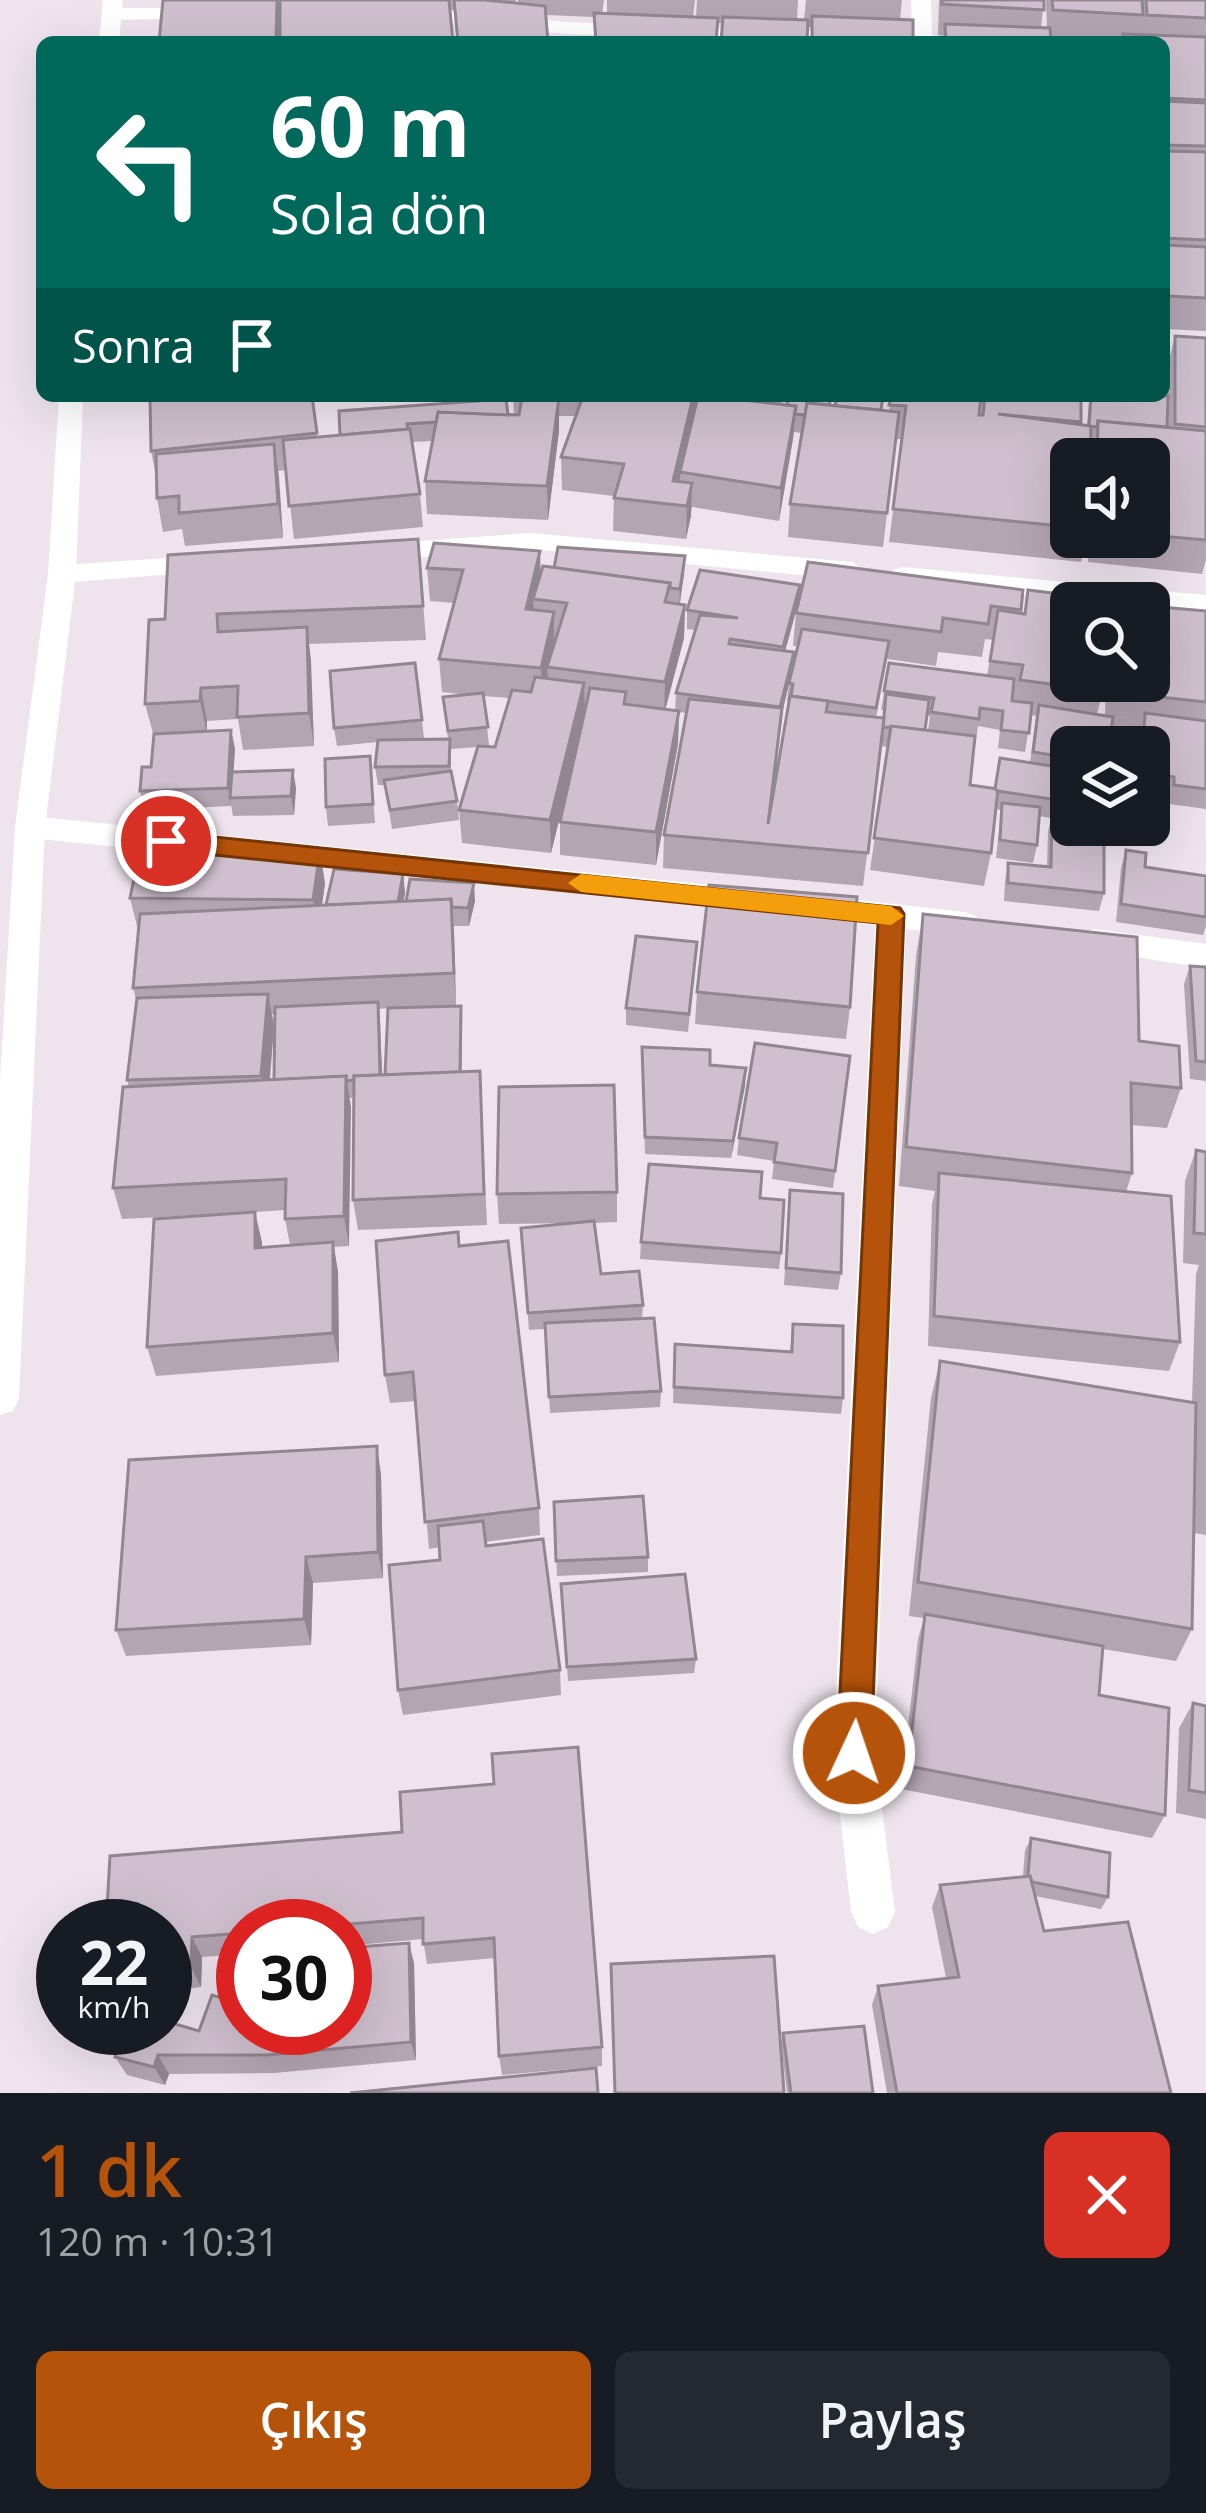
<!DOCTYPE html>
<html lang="tr">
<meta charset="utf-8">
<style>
body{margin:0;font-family:"Open Sans",sans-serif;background:#242831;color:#f1f3f6;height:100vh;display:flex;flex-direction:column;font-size:45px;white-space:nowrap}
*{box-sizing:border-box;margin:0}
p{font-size:39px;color:#9ea1a6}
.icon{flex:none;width:66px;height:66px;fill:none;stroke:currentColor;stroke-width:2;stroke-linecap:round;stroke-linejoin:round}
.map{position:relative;height:2093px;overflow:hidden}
.details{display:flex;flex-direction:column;background:#171b24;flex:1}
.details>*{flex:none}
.top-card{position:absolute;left:36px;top:36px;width:1134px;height:366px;border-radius:18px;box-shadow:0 12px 48px #0002;background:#00695c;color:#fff;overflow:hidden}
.tools{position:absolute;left:1050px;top:438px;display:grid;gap:24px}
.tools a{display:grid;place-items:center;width:120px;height:120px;border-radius:18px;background:#171b24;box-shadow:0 12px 48px #0002;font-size:60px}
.speed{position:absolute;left:36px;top:1899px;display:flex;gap:24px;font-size:60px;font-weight:700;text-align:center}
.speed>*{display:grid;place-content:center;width:156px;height:156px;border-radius:50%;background:#171b24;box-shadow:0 12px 48px #0002;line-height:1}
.speed small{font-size:30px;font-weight:400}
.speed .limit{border:18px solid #d22;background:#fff;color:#111}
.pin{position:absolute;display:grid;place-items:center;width:102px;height:102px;color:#fff;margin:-51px;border:6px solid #fff;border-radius:50%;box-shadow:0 3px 12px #0007}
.me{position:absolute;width:132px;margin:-66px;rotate:3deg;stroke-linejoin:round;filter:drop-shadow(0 0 9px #0008)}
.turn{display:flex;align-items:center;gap:42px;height:252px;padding:0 36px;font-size:54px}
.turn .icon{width:156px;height:156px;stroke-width:2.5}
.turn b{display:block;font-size:84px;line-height:102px}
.then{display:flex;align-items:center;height:114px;padding:0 36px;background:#0003;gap:24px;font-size:45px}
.round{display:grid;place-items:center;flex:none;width:126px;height:126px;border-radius:18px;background:#242831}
.overview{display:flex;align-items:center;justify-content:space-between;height:204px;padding:0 36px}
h1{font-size:72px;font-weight:600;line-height:90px;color:#b45309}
.button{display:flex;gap:24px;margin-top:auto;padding:24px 36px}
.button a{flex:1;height:138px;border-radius:18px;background:#b45309;color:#fff;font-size:48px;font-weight:600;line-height:138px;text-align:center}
.button a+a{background:#242831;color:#f1f3f6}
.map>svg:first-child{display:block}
</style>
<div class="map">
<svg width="1206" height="2093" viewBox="0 0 1206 2093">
<rect width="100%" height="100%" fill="#efe4ee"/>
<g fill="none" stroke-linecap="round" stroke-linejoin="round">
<g fill="#fff" fill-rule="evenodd">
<polygon points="911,0 931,0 932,35 953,42 567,34 405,19 395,13 405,7 567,22 912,35"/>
<polygon points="204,8 214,14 211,18 112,20 102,14 112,8"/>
<polygon points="530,533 852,562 866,571 852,580 530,549 377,560 364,552 377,544"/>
<polygon points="212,555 222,558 226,564 222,570 62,583 48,574 62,565"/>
<polygon points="903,567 1206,595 1206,613 1149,608 1149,603 1100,603 893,582 889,576 893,570"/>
<polygon points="30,816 751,889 762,892 767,900 762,908 751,911 30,838 19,835 15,827 19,819"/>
<polygon points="814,895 965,912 976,916 981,924 976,932 965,936 906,929 875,1753 895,1912 888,1927 873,1934 858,1927 851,1912 833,1753 875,925 803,915 798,907 803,899"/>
<polygon points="1094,929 1206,944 1206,968 1083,949 1078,941 1083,933"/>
</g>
<g fill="#fff" fill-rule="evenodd">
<polygon points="103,0 123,0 119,42 99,42"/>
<polygon points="59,396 83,396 76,574 45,827 19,1399 13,1411 0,1415 0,1080 15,827 48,574"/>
</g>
</g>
<g fill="#b3a5b2" fill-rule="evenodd">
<polygon points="163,0 516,0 515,3 518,3 518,0 604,0 602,14 607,14 607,0 695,0 693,17 696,17 697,0 798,0 797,19 804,20 806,0 902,0 900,20 913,20 913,42 811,42 812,27 808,27 807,42 721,42 723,23 718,23 717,42 596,42 594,17 596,42 594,42 594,17 546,15 548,42 457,42 455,10 450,10 453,42 159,42"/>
<polygon points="939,0 1044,0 1041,28 1047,28 1046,0 1206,0 1206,331 1164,329 1164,42 943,42 944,36 938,35"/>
<path d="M1175,336L1206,338V560L1202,574L1088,562L1089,537H1149V459H1091L1093,446L1091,445L1071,459V537H1086L1081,562L889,542L902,439H896L883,547L788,537L790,504L802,433L794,432L779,521L692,507L686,539L613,531L614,496L562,490L561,457L576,416H559V431L548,520L427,514L425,481L433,441L412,442L420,494L423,527L294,539L286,470L278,471L283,538L185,546L182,529L163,532L157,498L156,476L151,451L313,396L317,437L340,435L339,411L514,415L513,396H784L782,404L787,405L788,396H832L831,405L889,411L891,396L981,415L982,396H1164V342L1165,396H1167V368ZM1081,401L1089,402L1087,425L1080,424Z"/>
<polygon points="418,539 426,640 309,644 314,746 243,750 238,719 207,721 207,731 231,730 235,749 233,771 296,788 294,815 233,816 231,805 231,806 145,810 140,791 151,767 154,737 145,704 165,619"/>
<path d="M685,556L680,604L685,605L684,638L665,709L675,711L676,693L695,630L687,629V610L800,585L798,604L785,651L794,652L792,670L798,646H793L796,613L1023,590L1020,614H1024L1028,590L1103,691L1097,714L1105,715L1106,681H1149L1206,611V809L1169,804L1168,796V813L1163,831L1127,827V825H1149L1151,750H1149V747H1139L1141,729L1112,726L1071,747V825L1104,893L1099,911L1004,901L1005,881L1008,863L1047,867L1048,832L1051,818L1039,816L1037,845L1033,863L996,858L1001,810L996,809L991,853L984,886L870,870L888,747L881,746L863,886L663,868L664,835L686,713L679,712L678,744L656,865L560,855V822L574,759L551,853L462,843L459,810L478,747L451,749V771L457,801L459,820L392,829L385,785H378L375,767L378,742L337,746L334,728L415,663L424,738L410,739H448L443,697L468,695L442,692L439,659L454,603L430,601L427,568L540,576L554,568ZM985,639L993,640L987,676L889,663L881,710H884L883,718H876L887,659L936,666L938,652L982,657ZM789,684L787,702H789L772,802L782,713ZM484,696L509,698L495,747L484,746H489ZM1031,715L1036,716L1030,763L994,789L970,785L978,726L1000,730L998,748L1025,752ZM927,716H930L928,731L925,730Z"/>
<polygon points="370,756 375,823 328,826 326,807"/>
<path d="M234,842L236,850L325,883L322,906L327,905L403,874L405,893L403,902L475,901L469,926H453L456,1005L462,1023V1072L480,1071L487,1225L358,1230L353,1200L354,1098H349V1246L334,1247L338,1272L339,1362L156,1376L147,1347L239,1213L122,1219L113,1188L129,1087L127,1080L137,1003L133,988L138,930L130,898ZM388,1008L385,1075H382L379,1009ZM272,1014H275L274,1080H270L274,1026ZM285,1210V1219L290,1245L262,1247L255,1212Z"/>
<polygon points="1126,850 1145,867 1206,876 1206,926 1203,935 1116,922 1121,868"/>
<polygon points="923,914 1139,1041 1181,1088 1167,1128 1131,1125 1132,1173 1126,1192 1180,1342 1169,1371 928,1346 932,1204 935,1191 899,1186 916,956"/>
<polygon points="697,942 688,1032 626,1025 626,1008"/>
<polygon points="1190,966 1206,967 1206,1081 1190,1079 1184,984"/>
<polygon points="697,992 850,1007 846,1039 695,1024"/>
<polygon points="642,1047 710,1065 745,1086 731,1158 645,1154"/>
<polygon points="850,1056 833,1188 772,1179 774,1161 737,1155 739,1138"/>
<polygon points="1196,1150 1206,1152 1206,1535 1194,1533 1192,1629 1176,1661 1103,1649 1099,1695 1165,1815 1152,1838 901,1789 918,1639 924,1618 909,1616 931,1398 940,1361 1192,1402 1196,1274 1199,1265 1183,1263 1185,1181"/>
<polygon points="790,1190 841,1273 838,1290 784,1285"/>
<polygon points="617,1192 617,1222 594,1223 601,1274 643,1305 642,1319 661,1391 660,1407 550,1413 545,1329 529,1330 521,1228 572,1223 499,1224 497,1194"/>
<polygon points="760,1198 781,1253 779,1269 640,1259 641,1242"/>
<polygon points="459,1246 539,1508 540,1535 485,1542 486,1546 560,1670 561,1695 403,1715 398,1690 440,1560 440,1547 429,1549 416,1401 390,1403 385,1375"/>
<polygon points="793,1324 843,1398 841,1414 673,1403 675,1344 790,1351"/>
<polygon points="381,1474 383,1578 313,1583 311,1645 126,1656 116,1630"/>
<polygon points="554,1502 648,1557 648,1572 557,1576"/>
<polygon points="561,1584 696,1659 694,1673 568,1681"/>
<polygon points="1193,1703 1206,1706 1206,1819 1176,1813 1179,1728"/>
<polygon points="402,1832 602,2047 602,2066 502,2075 499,2056 495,1958 427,1964 423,1939 345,1946 345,1926 243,1926 243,1954 202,1957 201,1987 167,1991 165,1926"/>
<polygon points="1031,1838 1108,1897 1101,1909 1035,1896 1044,1931 1171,2093 887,2093 872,2005 878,1986 946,1978 932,1907 940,1885 1023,1876 1025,1850"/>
<polygon points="414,1963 416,2060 274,2073 169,2074 165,2085 127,2075 115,2057 199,2031 243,2028"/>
<polygon points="783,2033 873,2093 787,2093 781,2043"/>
</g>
<g fill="#928691">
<polygon points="277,0 279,0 281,17 281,42 276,42"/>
<polygon points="692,396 698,396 674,505 673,481"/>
<polygon points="559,398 559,431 548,520 547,486"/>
<polygon points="796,406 793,439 779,521 781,488"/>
<polygon points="274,444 279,477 283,538 278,504"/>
<polygon points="692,483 691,516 686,539 687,506"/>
<polygon points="540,551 541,584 533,599 534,614 526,609"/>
<polygon points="685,556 684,575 679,608 680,589"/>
<polygon points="800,585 798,604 781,666 783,647"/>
<polygon points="685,605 684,638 664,715 665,682"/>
<polygon points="554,612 554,645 547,667 548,676 542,701 541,668"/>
<polygon points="307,627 311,660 314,746 309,713"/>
<polygon points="794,652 792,671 782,713 767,844 780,709"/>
<polygon points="584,683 585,716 551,853 550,820"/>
<polygon points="201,688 207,721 207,734 200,701"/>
<polygon points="679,711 678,744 656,865 656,832"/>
<polygon points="231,730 235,749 232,798 230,798 231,806 228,788"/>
<polygon points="293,770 296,788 294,815 291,796"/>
<polygon points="320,851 325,883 318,933 313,900"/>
<polygon points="403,874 405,893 399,928 397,910"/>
<polygon points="474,883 475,901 469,926 468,908"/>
<polygon points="451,899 454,932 456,1005 454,973"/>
<polygon points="268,994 274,1026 267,1108 261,1076"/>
<polygon points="378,1002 380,1020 383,1096 381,1079"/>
<polygon points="746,1068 745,1086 731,1158 733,1141"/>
<polygon points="346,1076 351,1107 349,1246 344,1216"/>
<polygon points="255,1212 262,1242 262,1278 255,1248"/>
<polygon points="333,1242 338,1272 339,1362 333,1333"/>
<polygon points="377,1446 381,1474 383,1578 378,1552"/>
<polygon points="306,1557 313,1583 311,1645 304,1619"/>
<polygon points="192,1937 202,1957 201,1987 191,1967"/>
<polygon points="409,1943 414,1963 416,2060 411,2042"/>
<polygon points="158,2055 169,2074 165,2085 154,2067"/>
</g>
<g fill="#d0c0cf" stroke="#928691" stroke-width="3">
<polygon points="163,0 277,0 276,42 159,42"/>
<polygon points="280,0 449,0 453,42 280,42"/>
<polygon points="454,0 484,0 545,6 548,42 458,42"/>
<polygon points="942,0 1044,0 1044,10 942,4"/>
<polygon points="1052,0 1142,0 1143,15 1053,10"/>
<polygon points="1146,0 1206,0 1206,18 1147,15"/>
<polygon points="594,13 718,18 716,42 596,42"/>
<polygon points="812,16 913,20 913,42 812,42"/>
<polygon points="723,17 808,20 807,42 721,42"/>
<polygon points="945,24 1050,28 1051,42 946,42"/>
<polygon points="1123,34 1206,37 1206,100 1164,98 1164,42 1124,42"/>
<polygon points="1164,101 1206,103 1206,146 1164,145"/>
<polygon points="1164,151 1206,152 1206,240 1164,238"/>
<polygon points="1164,245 1206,247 1206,298 1168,296 1164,271"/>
<polygon points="1175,336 1206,338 1206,427 1175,424"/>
<polygon points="1164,342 1168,343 1166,391 1164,391"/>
<polygon points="150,396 312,396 317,433 151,451"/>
<polygon points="514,396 583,396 582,398"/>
<polygon points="583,396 693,397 673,481 692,483 687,506 614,498 624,464 561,457"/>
<polygon points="698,396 744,396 743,400 796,406 781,488 680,472"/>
<polygon points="788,396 831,396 829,405 807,403 805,415 795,414 796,406 787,405"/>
<polygon points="837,396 883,396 881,410 835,406"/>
<polygon points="891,396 981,396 979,415 983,415 985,396 1081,396 1081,422 998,414 1091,426 1090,459 1071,459 1071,527 893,509 906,406 889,405"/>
<polygon points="1091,396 1168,396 1167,427 1098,421 1097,427 1089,426"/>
<polygon points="522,397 559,398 547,486 425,481 438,412 519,415"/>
<polygon points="506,399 508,415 438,412 436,422 407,424 408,429 340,435 339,411"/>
<polygon points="807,403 899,412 887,513 790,504"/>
<polygon points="1098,421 1206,431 1206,540 1149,535 1149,459 1097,459"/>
<polygon points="410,429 420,494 289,506 283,440"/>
<polygon points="274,444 278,504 179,513 179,496 157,498 156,454"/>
<polygon points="418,539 423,606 217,614 218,632 307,627 309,713 237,717 238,686 201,688 200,701 145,704 149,620 165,619 168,555"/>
<polygon points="434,543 540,551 526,609 554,612 541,668 439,659 463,570 427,568"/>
<polygon points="558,547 685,556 680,589 670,588 670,583 554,568"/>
<polygon points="808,562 1023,590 1021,610 991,606 988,624 943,618 941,632 796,613"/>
<polygon points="543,566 670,583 665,602 685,605 665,682 547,667 567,603 533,599"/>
<polygon points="700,570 800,585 783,647 730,639 729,644 794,652 780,707 676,693 700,615 738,618 687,610"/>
<polygon points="1028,590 1110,600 1110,603 1071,603 1071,681 1104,681 1103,691 1020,680 1023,665 990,661 998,610 1025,614"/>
<polygon points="1149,606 1206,611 1206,702 1113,692 1113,681 1149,681"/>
<polygon points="802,629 889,641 876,708 791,696 793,684 789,683"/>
<polygon points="415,663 422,720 334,728 330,671"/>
<polygon points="889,663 1014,679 1012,701 1032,703 1029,733 1001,730 1003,711 980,708 979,719 931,712 934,698 884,691"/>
<polygon points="535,677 584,683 550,820 459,810 478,746 495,747 512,690 531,692"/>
<polygon points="590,688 626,692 624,704 679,711 656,832 560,822"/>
<polygon points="483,693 488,727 448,731 443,697"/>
<polygon points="886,694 929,700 925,730 883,727"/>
<polygon points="790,696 828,701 826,712 884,718 868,853 664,835 689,699 782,708 768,824"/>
<polygon points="1039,705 1113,717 1109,747 1071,747 1071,758 1033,752"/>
<polygon points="1145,713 1206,721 1206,789 1174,785 1174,777 1154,774 1156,732 1144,730"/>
<polygon points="891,726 975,736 970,785 998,789 991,853 874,838"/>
<polygon points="231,730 228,788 140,791 142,767 151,767 154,734"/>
<polygon points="450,739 449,766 375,767 378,740"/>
<polygon points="370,756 373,804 326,807 325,759"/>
<polygon points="1000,758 1071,769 1071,802 998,791 995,789"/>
<polygon points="293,770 291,796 230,798 232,772"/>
<polygon points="451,771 457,801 390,810 384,780"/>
<polygon points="1149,778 1167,779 1168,813 1149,811"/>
<polygon points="1002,803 1040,807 1037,845 1000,840"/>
<polygon points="1052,814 1071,816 1071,825 1104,825 1104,893 1008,883 1008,863 1051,867"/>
<polygon points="142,841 234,842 233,850 320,851 313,900 130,898"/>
<polygon points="1126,850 1146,853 1145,867 1206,876 1206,917 1121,904"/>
<polygon points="334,869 403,874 398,902 326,905"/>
<polygon points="410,879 474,883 468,908 452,907 451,899 406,902"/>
<polygon points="709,885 857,897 850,1007 697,992"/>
<polygon points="451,899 454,973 133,988 140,914"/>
<polygon points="923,914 1137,937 1139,1041 1179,1046 1181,1088 1131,1083 1132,1173 906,1147"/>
<polygon points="636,936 697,942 689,1014 626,1008"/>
<polygon points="1190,966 1206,967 1206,1062 1196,1061"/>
<polygon points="268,994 261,1076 127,1080 137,998"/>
<polygon points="378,1002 380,1075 354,1076 354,1080 346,1081 346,1076 274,1080 275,1007"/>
<polygon points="461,1006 460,1072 385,1075 388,1008"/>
<polygon points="755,1043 850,1056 835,1171 774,1162 777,1143 739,1138"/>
<polygon points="642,1047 710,1050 710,1065 746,1068 733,1141 645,1137"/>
<polygon points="480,1071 484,1194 353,1200 354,1076"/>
<polygon points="346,1076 344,1216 285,1219 286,1179 113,1188 123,1087"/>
<polygon points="614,1085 617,1192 497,1194 499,1087"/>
<polygon points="1196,1150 1206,1152 1206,1234 1194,1233"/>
<polygon points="649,1164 762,1172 760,1198 784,1200 781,1253 641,1242"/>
<polygon points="939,1173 1171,1196 1180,1342 934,1316"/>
<polygon points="790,1190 843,1194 841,1273 786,1268"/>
<polygon points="255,1212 255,1248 333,1242 333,1333 147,1347 154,1219"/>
<polygon points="594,1221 601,1274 639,1271 643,1305 528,1313 521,1228"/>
<polygon points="458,1232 459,1246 508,1241 539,1508 425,1522 413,1372 385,1375 376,1241"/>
<polygon points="654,1318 661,1391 549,1397 545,1323"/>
<polygon points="793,1324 843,1326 843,1398 674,1387 675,1344 792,1352"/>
<polygon points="940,1361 1196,1403 1192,1629 918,1582"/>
<polygon points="377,1446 378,1552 306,1557 304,1619 116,1630 129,1460"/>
<polygon points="643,1496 648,1557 556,1561 554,1502"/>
<polygon points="483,1521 486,1546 543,1539 560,1670 398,1690 389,1565 440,1560 438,1526"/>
<polygon points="685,1574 696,1659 567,1667 561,1584"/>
<polygon points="925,1614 1103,1646 1099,1695 1169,1708 1165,1815 908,1766"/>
<polygon points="1193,1703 1206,1706 1206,1793 1189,1790"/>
<polygon points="578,1747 602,2047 499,2056 494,1938 423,1944 423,1918 326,1926 243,1926 243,1933 192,1937 191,1967 165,1970 165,1926 106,1926 110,1856 402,1832 400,1792 494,1784 492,1754"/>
<polygon points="1031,1838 1110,1853 1108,1897 1032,1882 1030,1876 1028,1876"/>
<polygon points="1030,1876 1044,1931 1128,1922 1171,2093 897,2093 878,1986 959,1977 940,1885"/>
<polygon points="409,1943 411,2042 266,2055 158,2055 154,2067 115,2057 125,2028 165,2028 165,2021 199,2031 212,1995 243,2004 243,2028 345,2028 345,1948"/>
<polygon points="774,1956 784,2093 615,2093 611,1964"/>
<polygon points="864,2026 873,2093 791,2093 783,2033"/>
<polygon points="596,2068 598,2093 350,2093"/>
</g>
<polygon fill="#b45309" stroke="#753606" stroke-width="3" points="166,832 900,908 904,914 871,1753 866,1765 854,1770 842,1765 837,1753 878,923 166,850 154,841"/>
<polygon fill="#f59e0b" points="581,874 891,906 904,916 891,925 581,892 568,883"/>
</svg>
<div class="tools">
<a><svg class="icon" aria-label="sound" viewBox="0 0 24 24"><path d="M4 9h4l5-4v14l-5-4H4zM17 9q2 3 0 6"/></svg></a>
<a><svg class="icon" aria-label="search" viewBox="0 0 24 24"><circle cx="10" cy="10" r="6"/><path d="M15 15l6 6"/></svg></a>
<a><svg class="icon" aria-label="layers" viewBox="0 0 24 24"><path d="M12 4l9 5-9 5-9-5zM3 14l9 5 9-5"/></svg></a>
</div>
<div class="speed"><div>22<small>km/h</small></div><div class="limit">30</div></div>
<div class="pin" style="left:166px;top:841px;background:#d93025"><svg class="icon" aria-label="arrive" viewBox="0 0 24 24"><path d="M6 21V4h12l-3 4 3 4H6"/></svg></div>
<svg class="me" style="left:854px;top:1753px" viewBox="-20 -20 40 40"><circle r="17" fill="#b45309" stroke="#fff" stroke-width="3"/><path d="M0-11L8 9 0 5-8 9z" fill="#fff"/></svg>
<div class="top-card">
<div class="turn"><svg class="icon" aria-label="left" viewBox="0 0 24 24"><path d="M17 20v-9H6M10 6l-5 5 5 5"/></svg><div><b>60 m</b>Sola dön</div></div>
<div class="then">Sonra<svg class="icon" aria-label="arrive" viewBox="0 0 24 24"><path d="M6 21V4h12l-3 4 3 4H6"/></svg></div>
</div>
</div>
<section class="details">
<div class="overview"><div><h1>1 dk</h1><p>120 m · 10:31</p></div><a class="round" style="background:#d93025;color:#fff"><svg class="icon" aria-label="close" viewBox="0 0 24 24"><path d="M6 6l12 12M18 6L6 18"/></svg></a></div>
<div class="button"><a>Çıkış</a><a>Paylaş</a></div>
</section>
